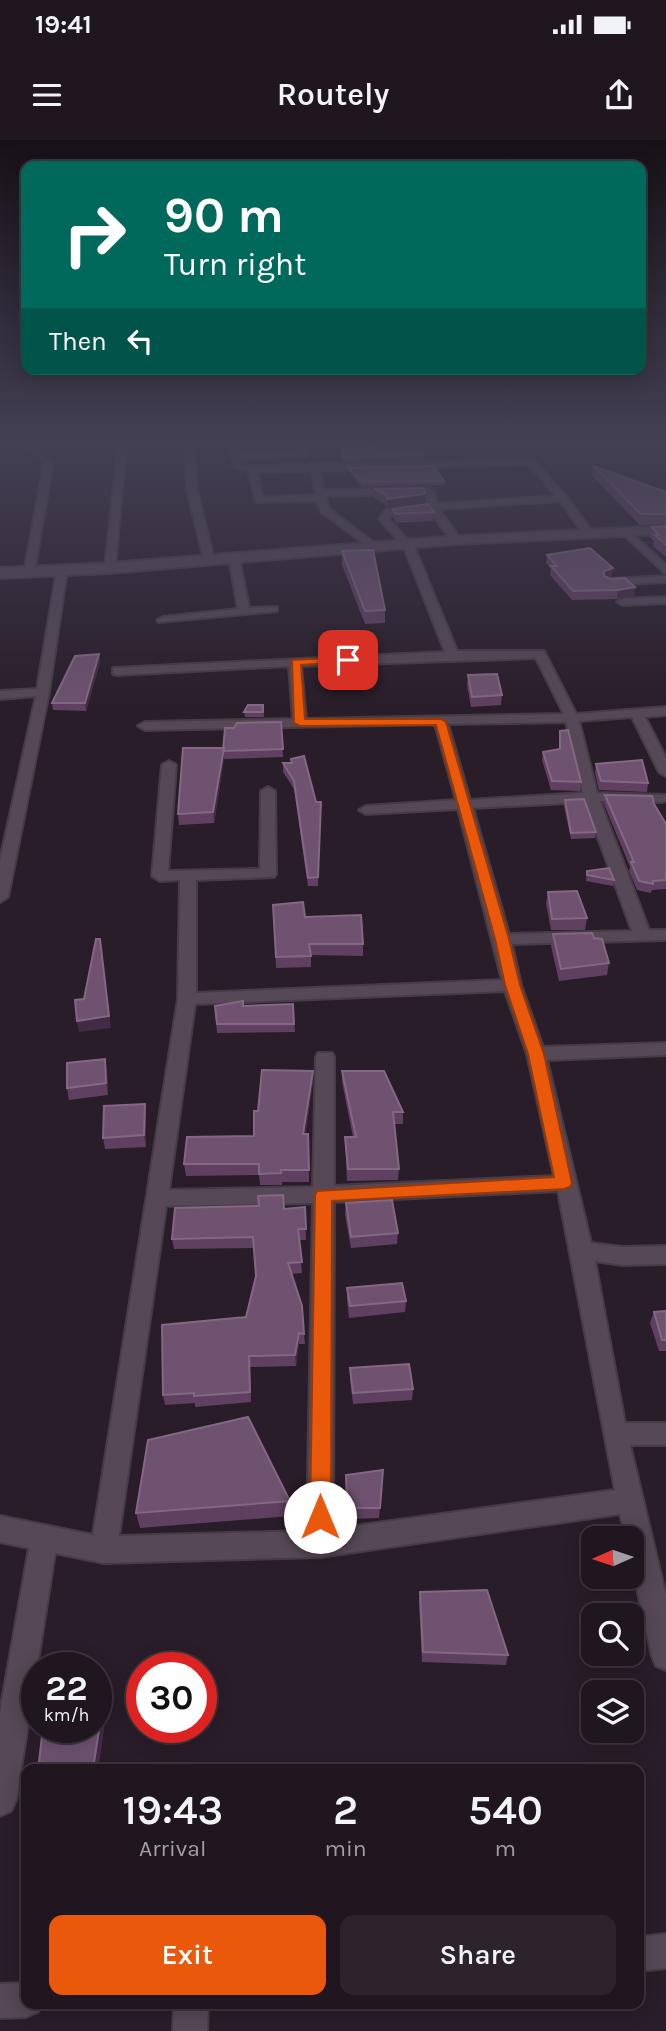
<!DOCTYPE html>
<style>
body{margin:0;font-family:Karla,sans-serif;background:#2c232c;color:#f1f3f6;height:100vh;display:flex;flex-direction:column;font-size:26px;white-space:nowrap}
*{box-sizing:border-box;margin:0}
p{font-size:23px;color:#a19fa4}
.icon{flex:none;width:38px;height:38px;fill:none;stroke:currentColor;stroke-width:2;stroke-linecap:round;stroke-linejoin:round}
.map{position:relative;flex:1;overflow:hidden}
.drawer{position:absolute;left:21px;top:1624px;width:623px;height:245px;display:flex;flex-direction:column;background:#1f161f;border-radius:14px;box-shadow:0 4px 18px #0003,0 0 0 2px #3c353d}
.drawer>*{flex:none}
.guide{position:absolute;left:21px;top:21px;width:625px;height:214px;border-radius:14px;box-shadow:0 4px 18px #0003,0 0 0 2px #3c353d;background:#00695c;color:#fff;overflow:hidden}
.needle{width:46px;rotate:267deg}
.fabs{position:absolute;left:581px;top:1386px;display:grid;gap:14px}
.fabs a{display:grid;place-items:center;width:63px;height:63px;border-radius:14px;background:#1f161f;box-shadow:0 4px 18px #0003,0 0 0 2px #3c353d;font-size:35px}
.speed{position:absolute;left:21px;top:1512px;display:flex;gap:14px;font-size:35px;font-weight:700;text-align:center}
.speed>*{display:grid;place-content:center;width:91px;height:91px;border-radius:50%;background:#1f161f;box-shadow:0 4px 18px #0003,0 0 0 2px #3c353d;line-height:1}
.speed small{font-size:18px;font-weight:400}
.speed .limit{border:10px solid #d22;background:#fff;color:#111}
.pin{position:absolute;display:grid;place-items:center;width:60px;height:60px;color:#fff;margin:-30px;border-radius:14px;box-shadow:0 4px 10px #0006}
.me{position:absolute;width:77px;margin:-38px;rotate:0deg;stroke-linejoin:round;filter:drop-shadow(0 0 5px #0008)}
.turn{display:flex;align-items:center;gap:24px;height:147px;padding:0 28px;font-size:32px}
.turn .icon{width:91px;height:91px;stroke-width:2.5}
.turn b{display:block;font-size:49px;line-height:60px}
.then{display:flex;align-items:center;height:66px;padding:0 28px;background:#0003;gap:14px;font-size:26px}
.eta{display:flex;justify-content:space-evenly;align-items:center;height:119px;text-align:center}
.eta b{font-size:42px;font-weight:600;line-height:49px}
.action{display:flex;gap:14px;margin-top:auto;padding:14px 28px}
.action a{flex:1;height:80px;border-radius:14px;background:#ea580c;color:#fff;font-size:28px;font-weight:600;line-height:80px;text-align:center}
.action a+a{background:#2c232c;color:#f1f3f6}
.status{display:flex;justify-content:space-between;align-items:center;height:49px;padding:0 35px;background:#1f161f;direction:ltr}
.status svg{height:19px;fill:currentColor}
header{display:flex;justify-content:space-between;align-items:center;height:91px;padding:0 28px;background:#1f161f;font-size:32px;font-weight:600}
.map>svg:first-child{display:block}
</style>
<div class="status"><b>19:41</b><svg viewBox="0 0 49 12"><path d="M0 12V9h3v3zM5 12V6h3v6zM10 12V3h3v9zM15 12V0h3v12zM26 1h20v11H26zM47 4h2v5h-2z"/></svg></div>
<header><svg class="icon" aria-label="menu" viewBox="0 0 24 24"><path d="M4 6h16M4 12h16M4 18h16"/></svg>Routely<svg class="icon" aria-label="share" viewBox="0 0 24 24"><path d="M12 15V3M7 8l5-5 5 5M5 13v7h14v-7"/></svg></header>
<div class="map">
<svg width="666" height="1891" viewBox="0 0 666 1891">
<rect width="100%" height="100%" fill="#291d29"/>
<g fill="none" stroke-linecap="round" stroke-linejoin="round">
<g stroke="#453c46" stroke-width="4">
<g id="street">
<polygon points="20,304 30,304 53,322 34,433 29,436 24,433 44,323"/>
<polygon points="92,304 103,304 99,307"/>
<polygon points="118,304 126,304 115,428 110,431 105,428"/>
<polygon points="185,304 193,304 197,349 214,420 209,423 204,420 187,349"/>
<path d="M229,304H237L239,313L306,311L310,314L306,317L240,319L241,323L252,326L533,319L566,356L594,394L593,396H585L560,361L439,369L461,400L456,403L452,402L429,370L391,375L389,379L414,406L457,511H544L576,574L666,567V575L645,577L666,618V636L659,632L632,577L579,581L597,653L666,655V661L661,662L600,661L649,790H666V800L512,804L521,845L543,907L666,903V915L547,920L591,1103L622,1107L666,1106V1124L622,1125L595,1121L625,1283H666V1305H630L666,1456V1530L656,1526L652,1516L632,1426V1398H626L620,1374L320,1417L104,1423L55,1413L16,1660L11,1671L0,1676V1572L29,1408L0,1402V1376L93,1395L178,859L180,740L160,741L152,736L162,625L169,621L176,625L168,731L260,729L261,651L268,647L275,651L276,734L274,737L196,740V853L502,840L458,669L366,674L359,670L366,666L456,660L435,584L145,590L138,586L145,582L293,579L289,526L117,535L113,534V528L445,512L404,407L379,379L385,370L427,365L426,354L326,356L329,369L380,407L371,409L321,372L317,361L256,362L248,331L234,327ZM528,324L556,356L436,364L435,351L430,348L324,350L320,331ZM311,331L316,355L263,357L257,332ZM536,518L564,574L306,579L301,526ZM566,582L583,653L470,660L448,584ZM585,662L632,791L509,794L473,668ZM505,851L527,914L554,1036L334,1046V917L332,913H318L316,917L313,1047L169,1050L195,864ZM558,1051L615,1350L333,1389L334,1062ZM313,1063L307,1391L119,1396L166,1066Z"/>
<polygon points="627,389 666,425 666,434 623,394 622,392"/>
<polygon points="234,415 239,418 249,468 277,467 277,471 159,482 157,480 163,477 238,469 229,418"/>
<polygon points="62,427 67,430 49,552 8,757 0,762 0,720 36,556 0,559 0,551 37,549 57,430"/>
<polygon points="666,436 666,442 609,445 604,442 609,439"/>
<polygon points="666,457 666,463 623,465 617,462 623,459"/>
<polygon points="666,1794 666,1828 639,1831 639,1797"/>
<polygon points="26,1843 26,1864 42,1864 38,1872 26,1877 0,1878 0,1844"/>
<polygon points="174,1864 208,1864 207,1891 173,1891"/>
</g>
</g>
<g stroke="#453c46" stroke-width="4">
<polygon id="secondary" points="666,386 666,394 456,404 110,433 0,438 0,428 110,423 456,396"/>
</g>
<use href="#street" fill="#564856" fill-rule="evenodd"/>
<use href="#secondary" fill="#564856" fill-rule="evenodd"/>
</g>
<g fill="#604061">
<polygon points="341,310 425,315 425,319 344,321 341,314"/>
<polygon points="593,326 666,352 666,384 640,385 592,336"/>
<polygon points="349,328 444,341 444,345 362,347 349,333"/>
<polygon points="374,349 424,363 387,367 384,363 374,358"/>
<polygon points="393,369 434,372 433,381 396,383 393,377"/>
<polygon points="666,386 666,417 653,406 654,401 650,397 652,387"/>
<polygon points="342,411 385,470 385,483 365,484 342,425"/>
<polygon points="547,415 612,436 608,438 634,456 617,459 572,460 550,435 551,429 546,423"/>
<polygon points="99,514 100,522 86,571 53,570 52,563"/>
<polygon points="468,535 502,555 501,565 471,567 467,545"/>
<polygon points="263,565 264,577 245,577 244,572"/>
<polygon points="281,582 283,617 224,619 214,683 179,685 178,674 223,608"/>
<polygon points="560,591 581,642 580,651 551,650 542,620 543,612 559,609"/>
<polygon points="283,623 316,662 321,662 318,746 308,746 294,649 283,632"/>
<polygon points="596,624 648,643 647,652 599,650 595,633"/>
<polygon points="605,655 654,664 666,684 666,749 652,750 651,753 637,750 629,731 630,727 604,664"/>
<polygon points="565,660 596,692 595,698 571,699 564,666"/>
<polygon points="587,731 614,740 613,746 586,741"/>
<polygon points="548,752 587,778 585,790 551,790 546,763"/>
<polygon points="273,765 305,777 363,804 363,816 311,815 311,827 276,828"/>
<polygon points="553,794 594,798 609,823 607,835 559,841 551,806"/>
<polygon points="293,864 295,892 217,893 215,866"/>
<polygon points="107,930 108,955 69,960 67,948"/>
<polygon points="313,931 313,942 305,994 308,994 309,1042 282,1042 282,1045 260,1045 259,1035 186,1036 184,1024 254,996 258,971"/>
<polygon points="342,931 403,972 403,984 394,984 399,1029 398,1040 347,1041 345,997 353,997 342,942"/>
<polygon points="146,975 146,1007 105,1009 103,998"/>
<polygon points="346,1063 398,1093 397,1104 351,1108 345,1075"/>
<polygon points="305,1067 306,1100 299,1100 302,1133 291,1134 304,1194 305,1204 299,1204 296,1226 250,1227 251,1262 195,1267 195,1263 165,1265 163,1255 246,1177 256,1137 254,1108 174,1109 172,1099 284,1069"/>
<polygon points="347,1148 406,1161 405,1172 349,1178 347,1160"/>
<polygon points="666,1171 666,1211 659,1211 650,1183 654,1172"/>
<polygon points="350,1228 413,1249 412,1260 353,1264 350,1239"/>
<polygon points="383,1330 379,1378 347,1379 346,1335"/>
<polygon points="290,1361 291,1376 140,1388 136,1373"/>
<polygon points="420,1452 508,1515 506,1525 422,1522 419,1462"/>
<polygon points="105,1552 108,1561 98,1629 43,1629 39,1622"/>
</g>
<g fill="#432b45">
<polygon points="425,354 424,363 387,367 387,359"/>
<polygon points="613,428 612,436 603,440 604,431"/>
<polygon points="635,447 634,456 617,459 618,450"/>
<polygon points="99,514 100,522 86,571 85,563"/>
<polygon points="224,608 224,619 214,683 213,672"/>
<polygon points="100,799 111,888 79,892 77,881 109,876"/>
<polygon points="105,919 107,930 108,955 106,943"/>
<polygon points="313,931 313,942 304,1006 303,994"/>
<polygon points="145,964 146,975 146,1007 144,995"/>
<polygon points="299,1193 299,1204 296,1226 295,1215"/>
<polygon points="105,1552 108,1561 98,1629 93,1629"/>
</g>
<g fill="#6e5270" stroke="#826883" stroke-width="2">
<polygon points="379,304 417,304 425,315 344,317 341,310"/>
<polygon points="433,326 444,341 362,342 349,328"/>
<polygon points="593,326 666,352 666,374 641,374"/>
<polygon points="424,348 425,354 387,359 385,354 374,349"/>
<polygon points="428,364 434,372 396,374 393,369"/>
<polygon points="666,386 666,405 655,395 659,395 652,387"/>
<polygon points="590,408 613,428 604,431 604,436 611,439 625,438 635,447 618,450 573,451 551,426 557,426 547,415"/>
<polygon points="373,410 385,470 365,471 342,411"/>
<polygon points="99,514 85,563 52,563 75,516"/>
<polygon points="497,534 502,555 472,557 468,535"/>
<polygon points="248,565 263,565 263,572 244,572"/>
<polygon points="281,582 283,609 223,611 225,588 234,588 237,583"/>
<polygon points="568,590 581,642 552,641 543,612 560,609 560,591"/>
<polygon points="183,608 224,608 213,672 178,674"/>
<polygon points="304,616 316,662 321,662 318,737 308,738 294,641 283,623 292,623 291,619"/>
<polygon points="642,620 648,643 601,641 596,624"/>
<polygon points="605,655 652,656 654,664 666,684 666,740 653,741 653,744 639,741 631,722 634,722"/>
<polygon points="584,659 596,692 571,693 565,660"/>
<polygon points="609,728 614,740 587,735 587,731"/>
<polygon points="577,751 587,778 552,779 548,752"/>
<polygon points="303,762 305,777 361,775 363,804 309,804 311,816 276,817 273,765"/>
<polygon points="592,793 594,798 602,799 609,823 561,829 553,794"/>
<polygon points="96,799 100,799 109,876 77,881 75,860 84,859"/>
<polygon points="243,861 243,866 293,864 294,884 217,884 215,866"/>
<polygon points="105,919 106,943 67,948 67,923"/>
<polygon points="262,930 313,931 303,994 308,994 309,1030 281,1030 281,1033 259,1034 259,1024 184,1024 187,997 254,996 254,971 258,971"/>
<polygon points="342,931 384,931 403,972 393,972 399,1029 348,1029 345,997 356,997"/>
<polygon points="145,964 144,995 103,998 104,966"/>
<polygon points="283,1055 284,1069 305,1067 306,1089 298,1089 302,1122 288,1123 302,1166 304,1194 299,1193 295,1215 249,1216 250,1252 194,1256 194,1253 163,1255 162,1185 246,1177 256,1136 253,1097 172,1099 175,1068 259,1066 258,1056"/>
<polygon points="392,1060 398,1093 351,1097 346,1063"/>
<polygon points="402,1143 406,1161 350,1166 347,1148"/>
<polygon points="666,1171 666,1200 662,1200 654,1172"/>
<polygon points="409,1224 413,1249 353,1253 350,1228"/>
<polygon points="248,1277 290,1361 136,1373 148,1300"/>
<polygon points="383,1330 380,1368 347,1368 346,1335"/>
<polygon points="487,1450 508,1515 423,1512 420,1452"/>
<polygon points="105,1552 93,1629 80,1629 39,1622 43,1587 96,1587 96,1553"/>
</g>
<linearGradient id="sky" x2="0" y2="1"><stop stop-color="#171017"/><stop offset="0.53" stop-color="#434054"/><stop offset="1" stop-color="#434054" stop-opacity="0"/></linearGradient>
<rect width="666" height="569" fill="url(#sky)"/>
<polygon fill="#ea580c" stroke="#983908" stroke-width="2" points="348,517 353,520 351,522 301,525 305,579 441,579 446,582 509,799 520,845 544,914 572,1043 570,1047 564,1049 332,1061 331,1377 328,1385 320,1388 313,1385 310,1377 315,1055 317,1051 554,1037 528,914 505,845 495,799 436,585 300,586 294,583 292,520"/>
</svg>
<div class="fabs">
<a><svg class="needle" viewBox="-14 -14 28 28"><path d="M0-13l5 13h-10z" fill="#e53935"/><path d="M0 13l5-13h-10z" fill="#a19fa4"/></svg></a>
<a><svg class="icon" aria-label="search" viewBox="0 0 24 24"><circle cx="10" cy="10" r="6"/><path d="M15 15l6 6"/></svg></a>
<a><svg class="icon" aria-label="layers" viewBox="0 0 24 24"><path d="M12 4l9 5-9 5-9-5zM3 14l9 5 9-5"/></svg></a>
</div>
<div class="speed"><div>22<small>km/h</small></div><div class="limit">30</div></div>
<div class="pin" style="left:348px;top:520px;background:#d93025"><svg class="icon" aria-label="arrive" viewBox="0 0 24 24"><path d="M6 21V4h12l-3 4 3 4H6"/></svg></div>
<svg class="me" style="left:320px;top:1377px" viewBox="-20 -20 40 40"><circle r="19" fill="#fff"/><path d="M0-13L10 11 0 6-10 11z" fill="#ea580c"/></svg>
<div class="guide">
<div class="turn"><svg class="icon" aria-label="right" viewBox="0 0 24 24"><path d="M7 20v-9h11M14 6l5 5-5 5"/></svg><div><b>90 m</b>Turn right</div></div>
<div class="then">Then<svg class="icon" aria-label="left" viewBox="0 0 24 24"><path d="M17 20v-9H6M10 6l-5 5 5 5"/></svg></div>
</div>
<section class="drawer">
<div class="eta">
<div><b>19:43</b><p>Arrival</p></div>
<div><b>2</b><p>min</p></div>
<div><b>540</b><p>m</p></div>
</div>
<div class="action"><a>Exit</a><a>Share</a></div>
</section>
</div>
